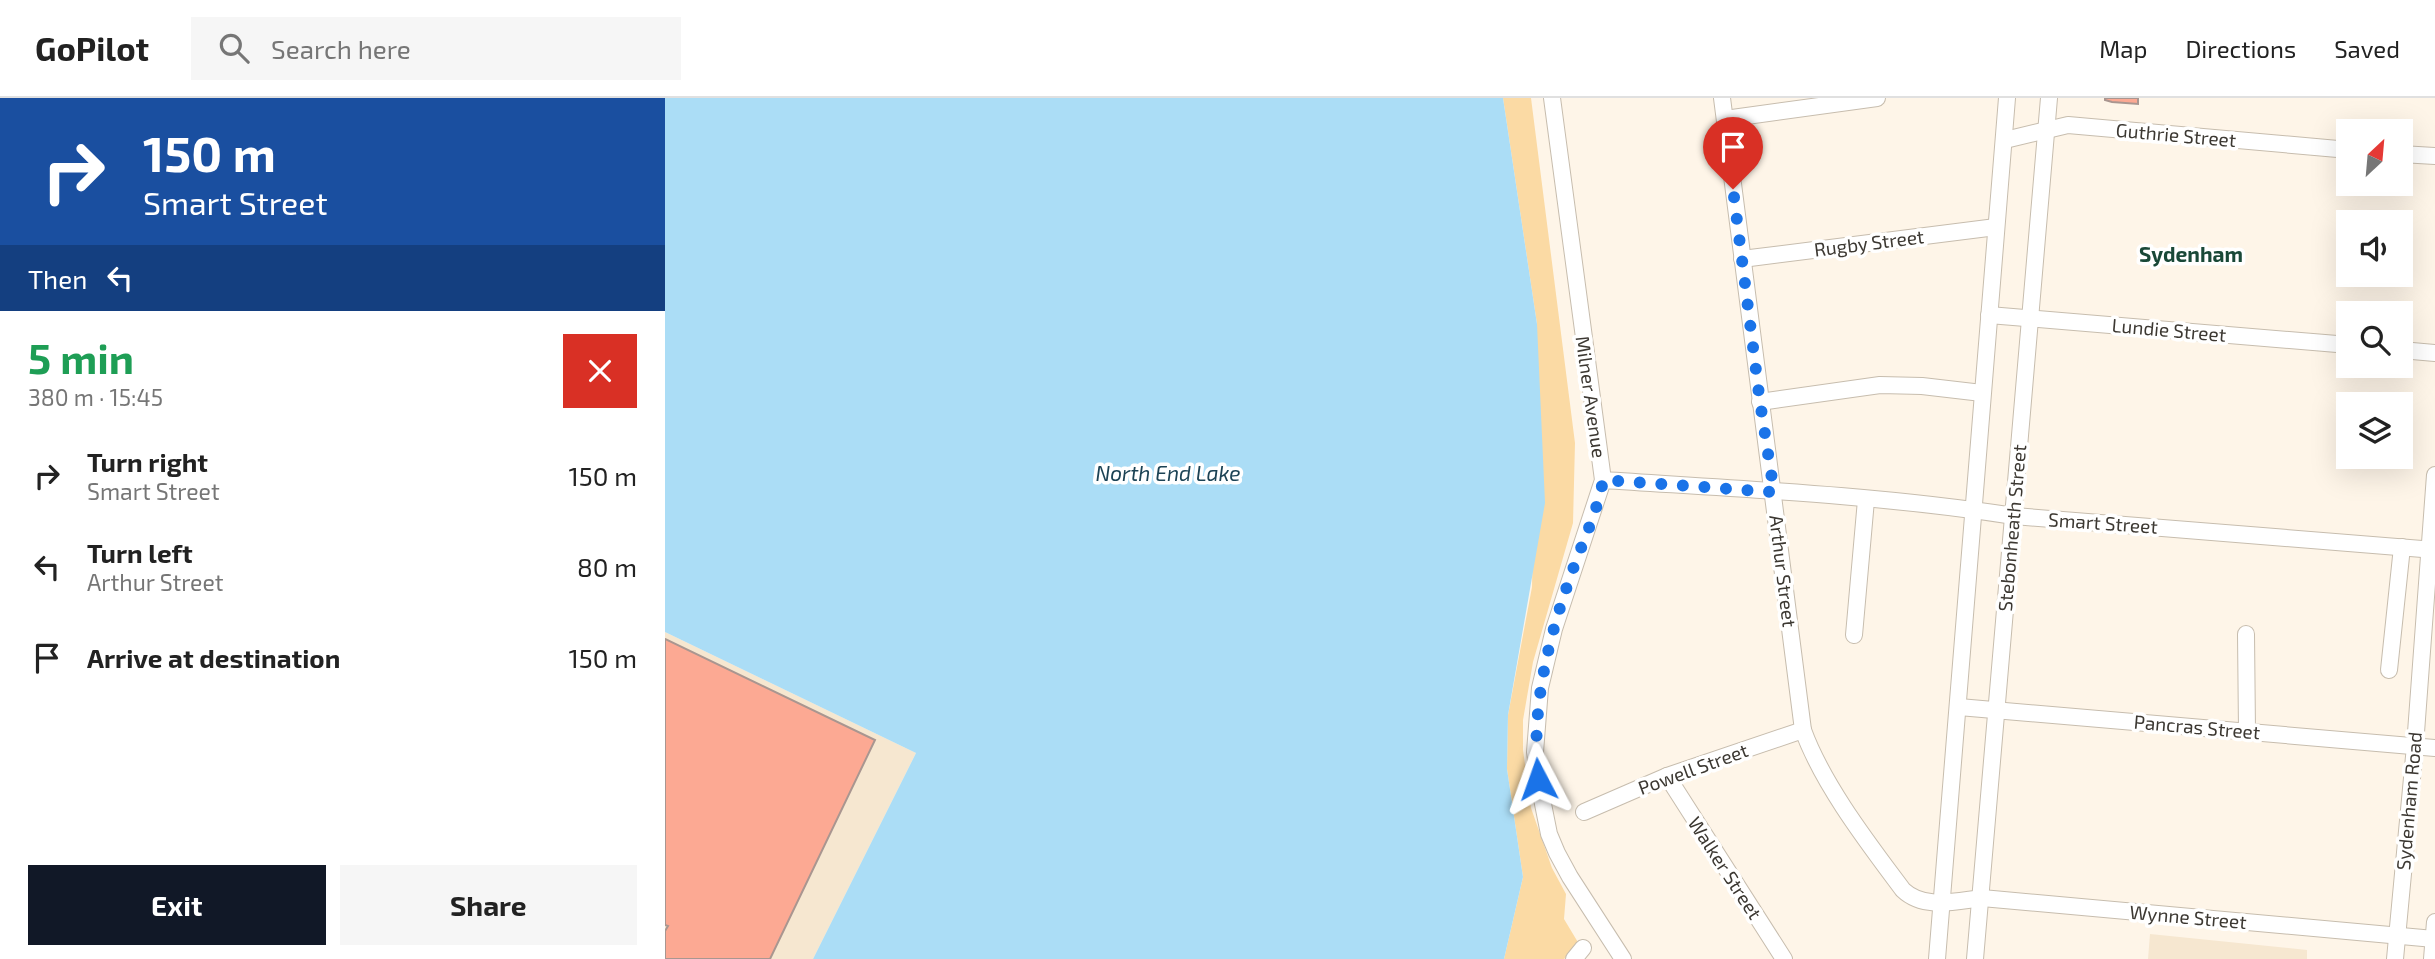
<!DOCTYPE html>
<meta charset="utf-8">
<style>
body{margin:0;font-family:"Exo 2",sans-serif;background:#f6f6f6;color:#222;height:100vh;display:flex;flex-direction:column;font-size:26px;white-space:nowrap}
*{box-sizing:border-box;margin:0}
p{font-size:23px;color:#767676}
.icon{flex:none;width:38px;height:38px;fill:none;stroke:currentColor;stroke-width:2;stroke-linecap:round;stroke-linejoin:round}
.map{position:relative;flex:1;overflow:hidden}
.details{display:flex;flex-direction:column;background:#fff;width:665px}
.details>*{flex:none}
.top-card{background:#1a4fa0;color:#fff;overflow:hidden}
.needle{width:46px;rotate:26deg}
.tools{position:absolute;left:1671px;top:21px;display:grid;gap:14px}
.tools a{display:grid;place-items:center;width:77px;height:77px;border-radius:0px;background:#fff;box-shadow:0 7px 28px #0002;font-size:35px}
.pin{position:absolute;display:grid;place-items:center;width:60px;height:60px;color:#fff;margin:-72px -30px;border-radius:50% 50% 50% 0;rotate:-45deg;box-shadow:0 0 7px #0007}
.pin .icon{rotate:45deg}
.me{position:absolute;width:77px;margin:-38px;rotate:356deg;stroke-linejoin:round;filter:drop-shadow(0 0 5px #0008)}
.turn{display:flex;align-items:center;gap:24px;height:147px;padding:0 28px;font-size:32px}
.turn .icon{width:91px;height:91px;stroke-width:2.5}
.turn b{display:block;font-size:49px;line-height:60px}
.then{display:flex;align-items:center;height:66px;padding:0 28px;background:#0003;gap:14px;font-size:26px}
.round{display:grid;place-items:center;flex:none;width:74px;height:74px;border-radius:0px;background:#f6f6f6}
.headline{display:flex;align-items:center;justify-content:space-between;height:119px;padding:0 28px}
h1{font-size:42px;font-weight:700;line-height:52px;color:#1e9e55}
.action{display:flex;gap:14px;margin-top:auto;padding:14px 28px}
.action a{flex:1;height:80px;border-radius:0px;background:#111827;color:#fff;font-size:28px;font-weight:700;line-height:80px;text-align:center}
.action a+a{background:#f6f6f6;color:#222}
ul{padding:0;list-style:none}
li{display:flex;align-items:center;gap:21px;height:91px;padding:0 28px}
li div{flex:1}
li b{display:block;font-size:26px}
li em{font-style:normal}
header{display:flex;align-items:center;gap:42px;box-sizing:border-box;height:98px;padding:0 35px;background:#fff;border-bottom:2px solid #e0e0e0}
header strong{font-size:33px}
nav{display:flex;gap:38px;margin-inline-start:auto;font-size:24px}
.search{width:490px;height:63px;background:#f6f6f6;display:flex;align-items:center;gap:18px;box-sizing:border-box;padding:0 24px;border-radius:0px;color:#767676;font-size:26px}
main{display:flex;flex:1;min-height:0}
.map>svg:first-child{display:block}
</style>
<header>
<strong>GoPilot</strong>
<div class="search"><svg class="icon" aria-label="search" viewBox="0 0 24 24"><circle cx="10" cy="10" r="6"/><path d="M15 15l6 6"/></svg>Search here</div>
<nav><a>Map</a><a>Directions</a><a>Saved</a></nav>
</header>
<main>
<section class="details">
<div class="top-card">
<div class="turn"><svg class="icon" aria-label="right" viewBox="0 0 24 24"><path d="M7 20v-9h11M14 6l5 5-5 5"/></svg><div><b>150 m</b>Smart Street</div></div>
<div class="then">Then<svg class="icon" aria-label="left" viewBox="0 0 24 24"><path d="M17 20v-9H6M10 6l-5 5 5 5"/></svg></div>
</div>
<div class="headline"><div><h1>5 min</h1><p>380 m · 15:45</p></div><a class="round" style="background:#d93025;color:#fff"><svg class="icon" aria-label="close" viewBox="0 0 24 24"><path d="M6 6l12 12M18 6L6 18"/></svg></a></div>
<ul>
<li><svg class="icon" aria-label="right" viewBox="0 0 24 24"><path d="M7 20v-9h11M14 6l5 5-5 5"/></svg><div><b>Turn right</b><p>Smart Street</p></div><em>150 m</em></li>
<li><svg class="icon" aria-label="left" viewBox="0 0 24 24"><path d="M17 20v-9H6M10 6l-5 5 5 5"/></svg><div><b>Turn left</b><p>Arthur Street</p></div><em>80 m</em></li>
<li><svg class="icon" aria-label="arrive" viewBox="0 0 24 24"><path d="M6 21V4h12l-3 4 3 4H6"/></svg><div><b>Arrive at destination</b></div><em>150 m</em></li>
</ul>
<div class="action"><a>Exit</a><a>Share</a></div>
</section>
<div class="map">
<svg width="1770" height="861" viewBox="0 0 1770 861">
<rect width="100%" height="100%" fill="#fef5e8"/>
<g fill="#f6e7d0">
<polygon points="0,534 251,655 148,861 0,861"/>
<polygon points="1485,836 1642,852 1642,861 1483,861"/>
</g>
<polygon fill="#fbdaa4" points="838,0 866,0 910,345 908,425 868,564 858,622 858,652 866,710 887,770 901,796 899,821 914,846 899,861 839,861 858,779 842,671 843,617 867,489 872,226"/>
<polygon fill="#abddf6" points="0,0 838,0 872,226 880,405 843,617 842,671 858,779 839,861 148,861 251,655 0,534"/>
<g fill="#fca993" stroke="#a99690" stroke-width="2">
<polygon points="1440,0 1473,0 1473,6 1447,4 1440,2"/>
<polygon points="0,541 210,642 105,861 0,861 0,833 3,828 0,827"/>
</g>
<g fill="none" stroke-linecap="round" stroke-linejoin="round">
<g stroke="#c7bdae" stroke-width="18">
<g id="minor">
<polyline points="887,0 938,382 889,531 875,590 870,654 877,701 884,736 892,755 905,779 958,861"/>
<path d="M1057,0L1138,632C1158,687 1203,745 1238,792C1259,812 1291,803 1317,800L1769,841"/>
<polyline points="1060,21 1212,0"/>
<polyline points="1340,42 1403,27 1684,52"/>
<polyline points="1736,56 1770,58"/>
<polyline points="1077,161 1331,129"/>
<polyline points="1324,217 1684,247"/>
<polyline points="1736,252 1770,255"/>
<polyline points="1095,304 1215,287 1257,288 1317,295"/>
<path d="M938,382C1075,391 1213,397 1349,418L1770,452"/>
<polyline points="1581,536 1582,633"/>
<polyline points="1189,537 1201,402"/>
<polyline points="1724,572 1737,449"/>
<polyline points="1294,609 1770,650"/>
<polyline points="1002,678 1119,861"/>
<polyline points="919,714 1002,678 1138,632"/>
<polyline points="909,861 918,850"/>
<polyline points="1272,861 1342,0"/>
<polyline points="1310,861 1384,0"/>
<polyline points="1730,861 1750,648 1770,377"/>
<polyline points="1767,861 1770,824"/>
</g>
</g>
<use href="#minor" stroke="#fff" stroke-width="16"/>
</g>
<g fill="none" stroke-linecap="round" stroke-linejoin="round">
<path stroke="#1a73e8" stroke-width="12" stroke-dasharray="0 21.6" d="M873,681C866,610 883,541 907,474C917,445 933,413 938,382L1109,394L1095,304L1068,91"/>
</g>
<g text-anchor="middle" stroke-width="7" stroke-linejoin="round" paint-order="stroke">
<g font-size="19" fill="#3c3832" stroke="#fff">
<text transform="translate(1511 37) rotate(5)" y="7">Guthrie Street</text>
<text transform="translate(1204 145) rotate(-7)" y="7">Rugby Street</text>
<text transform="translate(1504 232) rotate(5)" y="7">Lundie Street</text>
<text transform="translate(926 299) rotate(82)" y="7">Milner Avenue</text>
<text transform="translate(1438 425) rotate(4)" y="7">Smart Street</text>
<text transform="translate(1347 430) rotate(-85)" y="7">Stebonheath Street</text>
<text transform="translate(1118 473) rotate(83)" y="7">Arthur Street</text>
<text transform="translate(1532 629) rotate(5)" y="7">Pancras Street</text>
<text transform="translate(1028 671) rotate(-20)" y="7">Powell Street</text>
<text transform="translate(1744 703) rotate(-85)" y="7">Sydenham Road</text>
<text transform="translate(1060 770) rotate(57)" y="7">Walker Street</text>
<text transform="translate(1523 819) rotate(5)" y="7">Wynne Street</text>
</g>
<g font-size="21" font-weight="bold" fill="#194837" stroke="#fff">
<text x="1526" y="164">Sydenham</text>
</g>
<g font-size="21" font-style="italic" fill="#1c4355" stroke="#fff">
<text x="503" y="383">North End Lake</text>
</g>
</g>
</svg>
<div class="tools">
<a><svg class="needle" viewBox="-14 -14 28 28"><path d="M0-13l5 13h-10z" fill="#e53935"/><path d="M0 13l5-13h-10z" fill="#767676"/></svg></a>
<a><svg class="icon" aria-label="sound" viewBox="0 0 24 24"><path d="M4 9h4l5-4v14l-5-4H4zM17 9q2 3 0 6"/></svg></a>
<a><svg class="icon" aria-label="search" viewBox="0 0 24 24"><circle cx="10" cy="10" r="6"/><path d="M15 15l6 6"/></svg></a>
<a><svg class="icon" aria-label="layers" viewBox="0 0 24 24"><path d="M12 4l9 5-9 5-9-5zM3 14l9 5 9-5"/></svg></a>
</div>
<div class="pin" style="left:1068px;top:91px;background:#d93025"><svg class="icon" aria-label="arrive" viewBox="0 0 24 24"><path d="M6 21V4h12l-3 4 3 4H6"/></svg></div>
<svg class="me" style="left:873px;top:681px" viewBox="-20 -20 40 40"><path d="M0-17L14 15 0 8-14 15z" fill="#1a73e8" stroke="#fff" stroke-width="4"/></svg>
</div>
</main>
